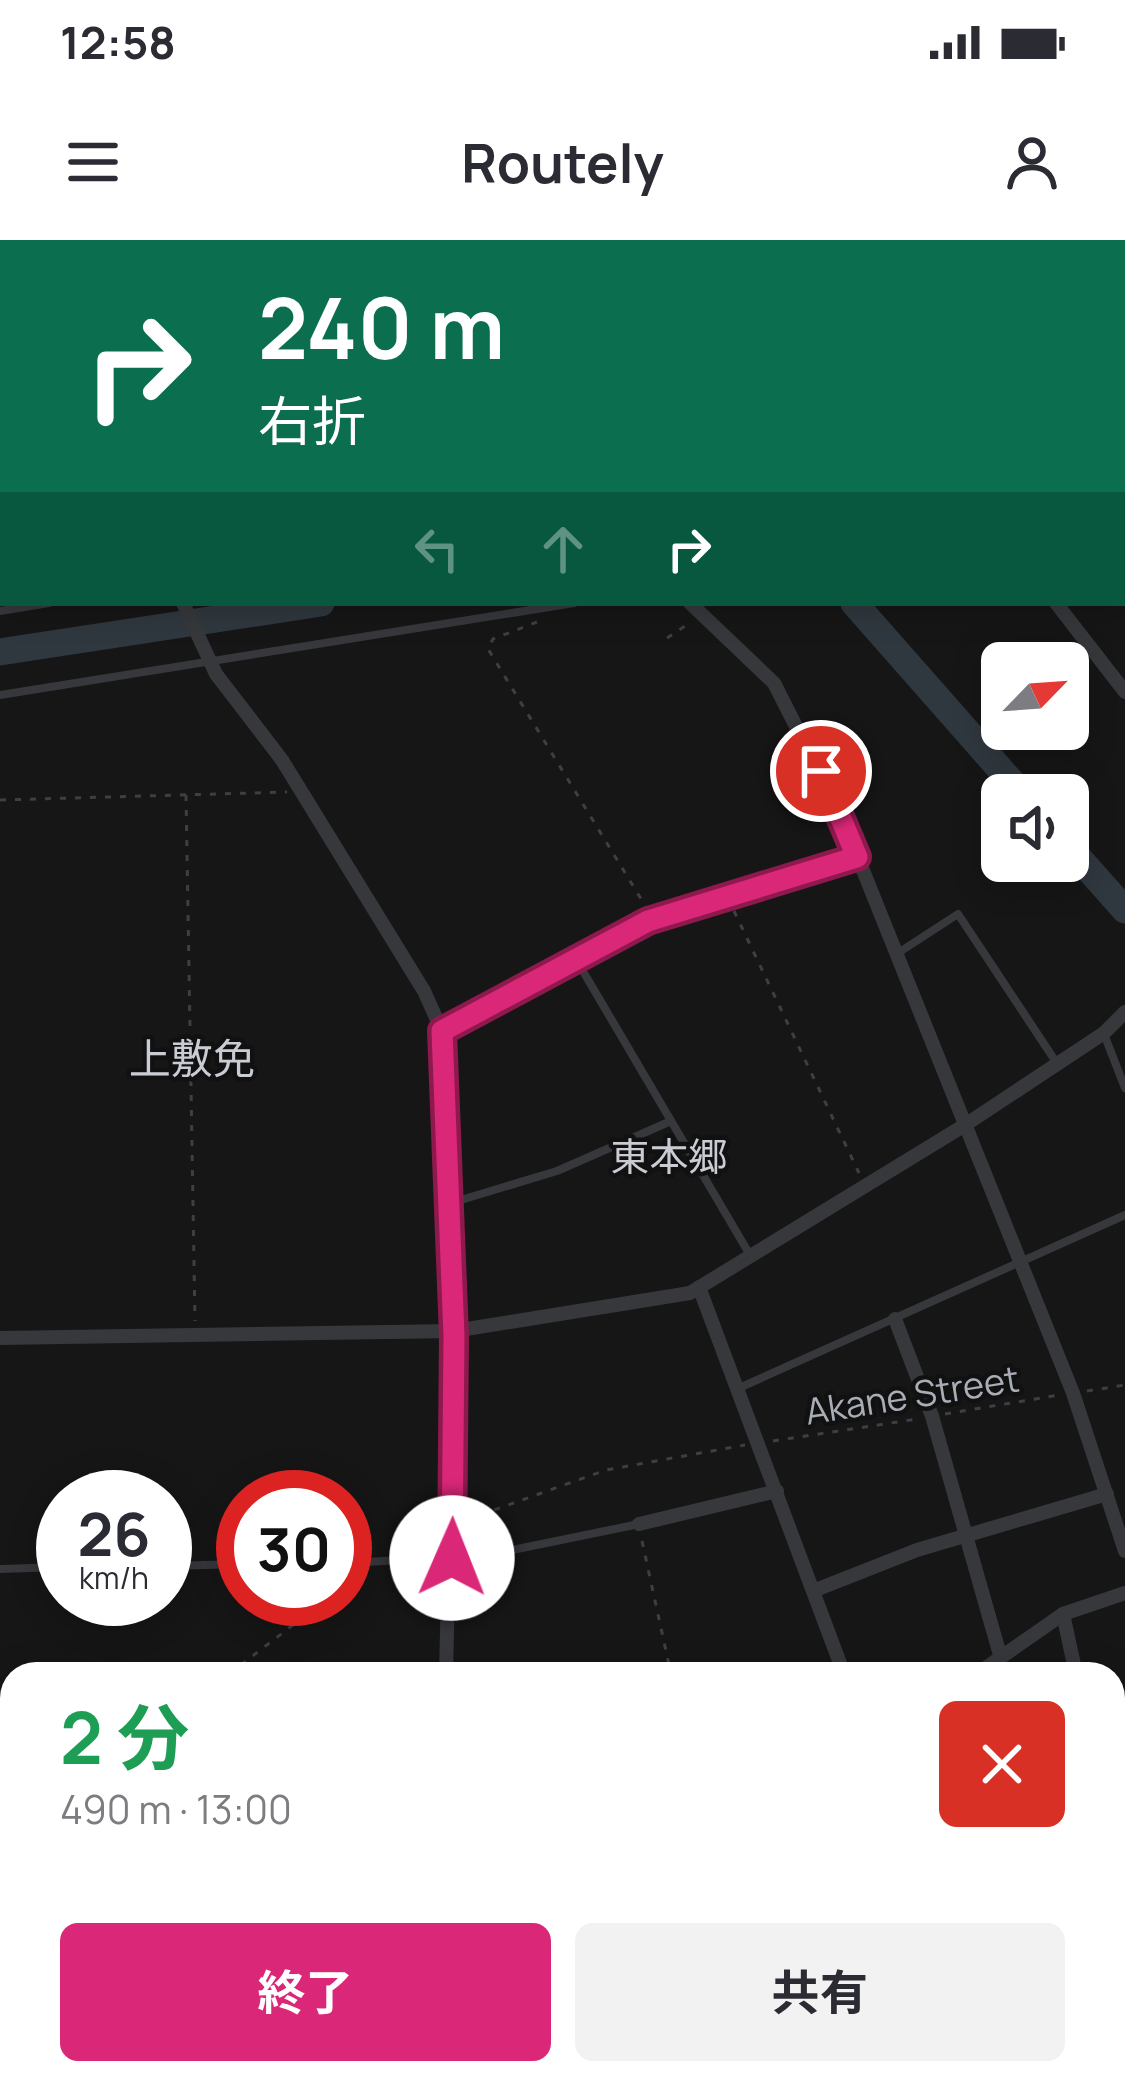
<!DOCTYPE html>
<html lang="ja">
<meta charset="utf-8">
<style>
body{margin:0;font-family:Manrope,"Noto Sans JP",sans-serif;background:#f2f2f3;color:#2b2b33;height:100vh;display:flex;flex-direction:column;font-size:45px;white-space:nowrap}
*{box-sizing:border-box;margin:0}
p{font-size:39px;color:#7c7c81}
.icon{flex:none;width:66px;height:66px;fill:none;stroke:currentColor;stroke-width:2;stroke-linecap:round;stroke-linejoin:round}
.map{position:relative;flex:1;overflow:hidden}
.details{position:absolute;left:0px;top:1422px;width:1125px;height:423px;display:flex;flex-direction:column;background:#fff;border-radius:36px 36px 0 0;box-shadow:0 6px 30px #0003}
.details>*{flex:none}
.top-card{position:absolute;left:0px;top:0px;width:1125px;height:366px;box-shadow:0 6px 30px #0003;background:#0b6e4f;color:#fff;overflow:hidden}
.needle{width:78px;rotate:65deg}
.fabs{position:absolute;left:981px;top:402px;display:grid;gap:24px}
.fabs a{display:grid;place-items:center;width:108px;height:108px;border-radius:18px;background:#fff;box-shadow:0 6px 30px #0003;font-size:60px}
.speed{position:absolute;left:36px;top:1230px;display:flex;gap:24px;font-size:60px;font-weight:700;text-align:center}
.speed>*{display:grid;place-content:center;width:156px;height:156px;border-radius:50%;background:#fff;box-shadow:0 6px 30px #0003;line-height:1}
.speed small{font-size:30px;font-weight:400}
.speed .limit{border:18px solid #d22;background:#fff;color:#111}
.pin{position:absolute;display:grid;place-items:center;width:102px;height:102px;color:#fff;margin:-51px;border:6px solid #fff;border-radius:50%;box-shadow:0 3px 12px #0007}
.me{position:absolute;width:132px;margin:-66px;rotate:1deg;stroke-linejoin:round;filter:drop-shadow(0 0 9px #0008)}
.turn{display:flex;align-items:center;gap:42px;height:252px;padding:0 60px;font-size:54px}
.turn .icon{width:156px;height:156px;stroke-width:2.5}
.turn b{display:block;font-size:84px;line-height:102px}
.lanes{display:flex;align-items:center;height:114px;padding:0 60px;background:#0003;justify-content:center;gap:60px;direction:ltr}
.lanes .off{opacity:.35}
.round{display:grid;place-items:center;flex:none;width:126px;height:126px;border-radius:18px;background:#f2f2f3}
.head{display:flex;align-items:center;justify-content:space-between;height:204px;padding:0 60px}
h1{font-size:72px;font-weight:700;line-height:90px;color:#1e9e55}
.action{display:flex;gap:24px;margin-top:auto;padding:24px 60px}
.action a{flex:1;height:138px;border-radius:18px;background:#db2777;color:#fff;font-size:48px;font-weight:700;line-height:138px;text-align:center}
.action a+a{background:#f2f2f3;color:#2b2b33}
.status{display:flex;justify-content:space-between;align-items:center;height:84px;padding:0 60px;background:#fff;direction:ltr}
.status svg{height:33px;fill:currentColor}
header{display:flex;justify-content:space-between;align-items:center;height:156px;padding:0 60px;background:#fff;font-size:54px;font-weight:700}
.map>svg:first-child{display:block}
</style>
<div class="status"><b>12:58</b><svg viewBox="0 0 49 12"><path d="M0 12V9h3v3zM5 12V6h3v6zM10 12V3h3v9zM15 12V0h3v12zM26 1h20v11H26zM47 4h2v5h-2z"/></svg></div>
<header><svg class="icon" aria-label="menu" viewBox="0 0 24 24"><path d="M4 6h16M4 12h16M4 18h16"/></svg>Routely<svg class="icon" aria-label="person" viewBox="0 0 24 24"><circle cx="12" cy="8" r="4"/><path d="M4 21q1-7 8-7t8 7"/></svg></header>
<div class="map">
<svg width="1125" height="1844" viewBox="0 0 1125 1844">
<rect width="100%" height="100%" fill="#161617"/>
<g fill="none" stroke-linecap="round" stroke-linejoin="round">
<g stroke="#30383f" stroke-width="4.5">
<polyline points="74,3 75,0"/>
<polyline points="0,297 3,288"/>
<polyline points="184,1833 185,1844"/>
</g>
<g stroke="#30383f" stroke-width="27">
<polyline points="589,0 590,3"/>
<polyline points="1122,89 1125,89"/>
<polyline points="854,363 1023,555"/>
<polyline points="0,412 321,363"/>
<polyline points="1068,606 1125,670"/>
</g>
<g stroke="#3d3f43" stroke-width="3" stroke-dasharray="6 9" stroke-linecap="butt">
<polyline points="614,0 615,3"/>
<polyline points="792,0 795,3"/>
<polyline points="1072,0 1073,3"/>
<polyline points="1122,49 1125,49"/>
<polyline points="0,345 3,345"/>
<polyline points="537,382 493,399 488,409 646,667"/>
<polyline points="667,398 691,382"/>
<polyline points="186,555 195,1081"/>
<polyline points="0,560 287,552"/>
<polyline points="734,671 859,933"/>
<polyline points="1087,1151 1125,1145"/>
<polyline points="945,1174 1059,1155"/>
<polyline points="773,1201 917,1179"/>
<polyline points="466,1280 606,1230 745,1205"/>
<polyline points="642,1301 671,1434"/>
<polyline points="414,1307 436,1294"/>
<polyline points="345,1347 363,1334"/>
<polyline points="229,1434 327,1359"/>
<polyline points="0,1616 12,1606"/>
<polyline points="0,1643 12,1648"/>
<polyline points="852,1833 856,1844"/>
</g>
<g stroke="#37383c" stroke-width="8">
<polyline points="1122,133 1125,133"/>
<polyline points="0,371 49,363"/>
<polyline points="0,455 574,363"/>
<polyline points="898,713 958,674 1056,822"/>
<polyline points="577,721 750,1015"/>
<polyline points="1104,794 1125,848"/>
<polyline points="451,963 557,931 671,881"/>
<polyline points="739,1148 1125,975"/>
<polyline points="345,1323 483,1316 639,1284"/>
<polyline points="165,1326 243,1324"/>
<polyline points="0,1329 63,1327"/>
<polyline points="646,1833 653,1844"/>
</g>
<g stroke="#37383c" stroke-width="14">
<polyline points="441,0 442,3"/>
<polyline points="88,3 88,0"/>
<polyline points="0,174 3,174"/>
<polyline points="183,363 216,434 282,520 424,751 442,791 454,1097 446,1434"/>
<polyline points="690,363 774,443 840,573 1073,1153 1125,1311"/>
<polyline points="1056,363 1125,452"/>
<polyline points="442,791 648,681 857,617"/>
<polyline points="699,1047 844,1434"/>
<polyline points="895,1079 932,1176 1000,1415"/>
<polyline points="0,1098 454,1091 690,1053 965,885 1104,793 1125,772"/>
<polyline points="639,1284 777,1251"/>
<polyline points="813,1351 917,1310 1107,1254"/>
<polyline points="1063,1374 1076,1434"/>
<polyline points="977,1434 1063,1374 1125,1353"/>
<polyline points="1113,1623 1125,1619"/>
<polyline points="506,1833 509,1844"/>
<polyline points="1090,1833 1095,1844"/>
<polyline points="326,1844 330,1833"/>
</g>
</g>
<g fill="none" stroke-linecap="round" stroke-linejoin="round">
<g stroke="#8e194d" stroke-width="30">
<polyline id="route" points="452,1318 454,1096 442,791 648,681 857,617 821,531"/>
</g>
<use href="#route" stroke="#db2777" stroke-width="21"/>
</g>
<g text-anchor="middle" stroke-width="9" stroke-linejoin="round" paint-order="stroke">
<g font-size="36" fill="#a9adb6" stroke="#111112">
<text transform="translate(912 1155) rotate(-9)" y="13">Akane Street</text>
</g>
<g font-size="39" fill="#c9ccd3" stroke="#111112">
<text x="669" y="931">東本郷</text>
</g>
<g font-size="42" fill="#c9ccd3" stroke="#111112">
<text x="192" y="834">上敷免</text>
</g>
</g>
</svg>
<div class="fabs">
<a><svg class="needle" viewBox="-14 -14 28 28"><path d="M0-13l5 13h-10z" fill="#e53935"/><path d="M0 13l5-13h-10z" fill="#7c7c81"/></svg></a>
<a><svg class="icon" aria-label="sound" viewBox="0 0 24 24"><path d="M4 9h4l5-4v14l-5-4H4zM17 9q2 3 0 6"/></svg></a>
</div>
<div class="speed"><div>26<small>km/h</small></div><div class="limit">30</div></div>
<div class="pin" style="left:821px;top:531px;background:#d93025"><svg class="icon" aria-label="arrive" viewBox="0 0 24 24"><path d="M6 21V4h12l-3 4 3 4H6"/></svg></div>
<svg class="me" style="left:452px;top:1318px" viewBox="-20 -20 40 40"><circle r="19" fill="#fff"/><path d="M0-13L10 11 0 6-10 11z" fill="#db2777"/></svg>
<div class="top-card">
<div class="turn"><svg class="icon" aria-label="right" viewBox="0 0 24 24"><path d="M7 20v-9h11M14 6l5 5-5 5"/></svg><div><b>240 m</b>右折</div></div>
<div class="lanes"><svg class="icon off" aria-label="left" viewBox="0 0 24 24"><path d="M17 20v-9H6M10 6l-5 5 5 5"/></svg><svg class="icon off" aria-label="ahead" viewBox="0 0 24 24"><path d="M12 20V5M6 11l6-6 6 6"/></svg><svg class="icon" aria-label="right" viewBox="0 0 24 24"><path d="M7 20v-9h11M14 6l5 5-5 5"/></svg></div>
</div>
<section class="details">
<div class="head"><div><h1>2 分</h1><p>490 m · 13:00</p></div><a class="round" style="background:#d93025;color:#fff"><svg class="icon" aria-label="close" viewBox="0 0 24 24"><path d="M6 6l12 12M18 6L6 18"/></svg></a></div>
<div class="action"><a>終了</a><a>共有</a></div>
</section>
</div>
